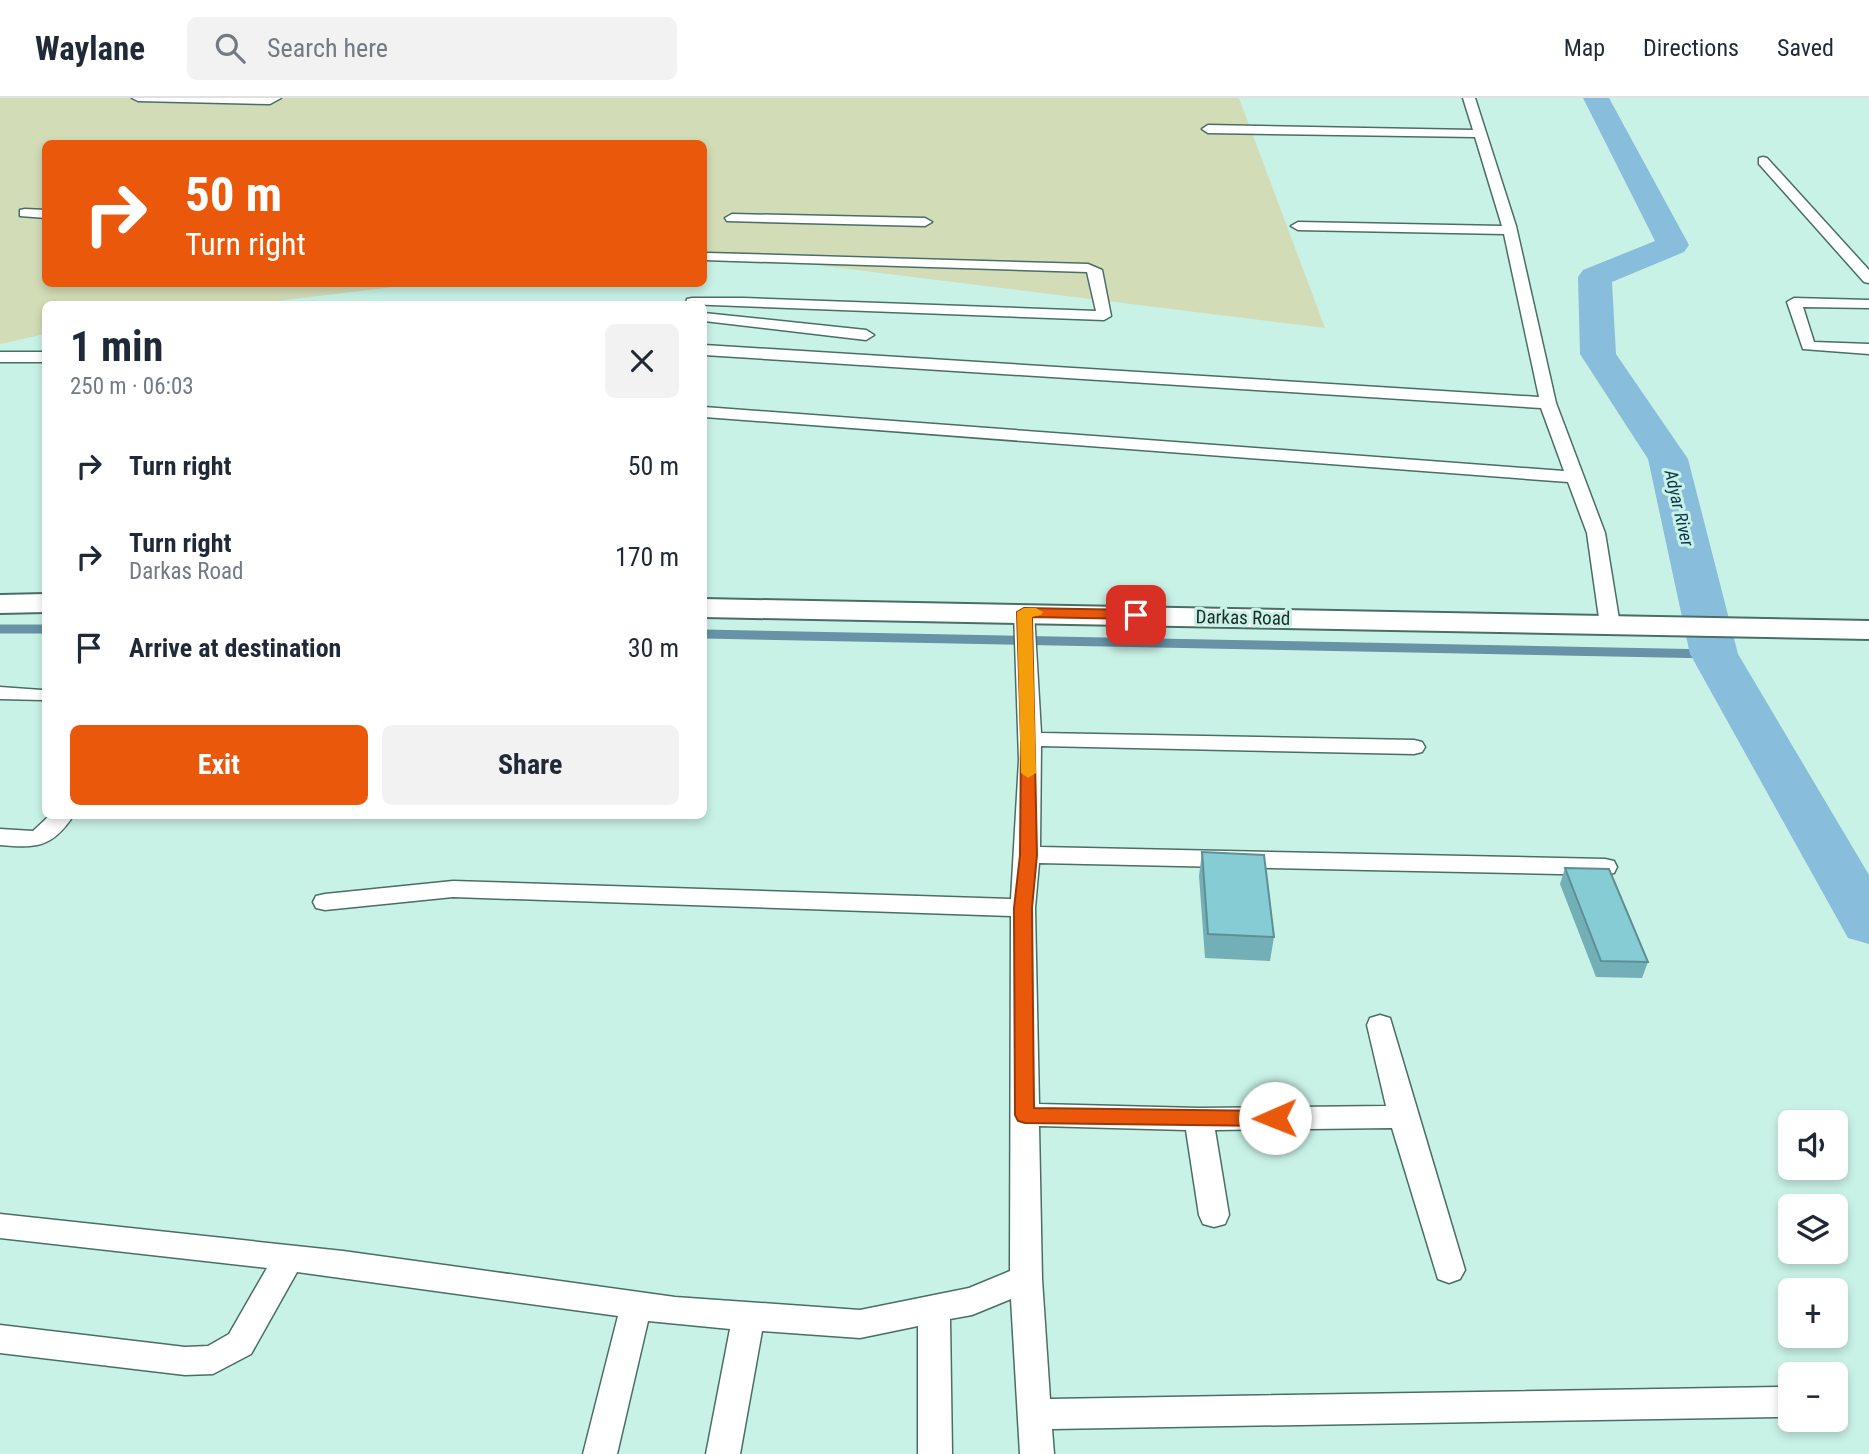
<!DOCTYPE html>
<meta charset="utf-8">
<style>
body{margin:0;font-family:"Roboto Condensed",sans-serif;background:#f2f2f3;color:#1f2937;height:100vh;display:flex;flex-direction:column;font-size:26px;white-space:nowrap}
*{box-sizing:border-box;margin:0}
p{font-size:23px;color:#747a83}
.icon{flex:none;width:38px;height:38px;fill:none;stroke:currentColor;stroke-width:2;stroke-linecap:round;stroke-linejoin:round}
.map{position:relative;flex:1;overflow:hidden}
.drawer{position:absolute;left:42px;top:203px;width:665px;height:518px;display:flex;flex-direction:column;background:#fff;border-radius:10px;box-shadow:0 4px 10px #0003}
.drawer>*{flex:none}
.hud{position:absolute;left:42px;top:42px;width:665px;height:147px;border-radius:10px;box-shadow:0 4px 10px #0003;background:#ea580c;color:#fff;overflow:hidden}
.buttons{position:absolute;left:1778px;top:1012px;display:grid;gap:14px}
.buttons a{display:grid;place-items:center;width:70px;height:70px;border-radius:10px;background:#fff;box-shadow:0 4px 10px #0003;font-size:35px}
.pin{position:absolute;display:grid;place-items:center;width:60px;height:60px;color:#fff;margin:-30px;border-radius:14px;box-shadow:0 4px 10px #0006}
.me{position:absolute;width:77px;margin:-38px;rotate:269deg;stroke-linejoin:round;filter:drop-shadow(0 0 5px #0008)}
.turn{display:flex;align-items:center;gap:24px;height:147px;padding:0 28px;font-size:32px}
.turn .icon{width:91px;height:91px;stroke-width:2.5}
.turn b{display:block;font-size:49px;line-height:60px}
.round{display:grid;place-items:center;flex:none;width:74px;height:74px;border-radius:10px;background:#f2f2f3}
.headline{display:flex;align-items:center;justify-content:space-between;height:119px;padding:0 28px}
h1{font-size:42px;font-weight:700;line-height:52px}
.button{display:flex;gap:14px;margin-top:auto;padding:14px 28px}
.button a{flex:1;height:80px;border-radius:10px;background:#ea580c;color:#fff;font-size:28px;font-weight:700;line-height:80px;text-align:center}
.button a+a{background:#f2f2f3;color:#1f2937}
ul{padding:0;list-style:none}
li{display:flex;align-items:center;gap:21px;height:91px;padding:0 28px}
li div{flex:1}
li b{display:block;font-size:26px}
li em{font-style:normal}
header{display:flex;align-items:center;gap:42px;box-sizing:border-box;height:98px;padding:0 35px;background:#fff;border-bottom:2px solid #e0e1e3}
header strong{font-size:33px}
nav{display:flex;gap:38px;margin-inline-start:auto;font-size:24px}
.search{width:490px;height:63px;background:#f2f2f3;display:flex;align-items:center;gap:18px;box-sizing:border-box;padding:0 24px;border-radius:10px;color:#747a83;font-size:26px}
.map>svg:first-child{display:block}
</style>
<header>
<strong>Waylane</strong>
<div class="search"><svg class="icon" aria-label="search" viewBox="0 0 24 24"><circle cx="10" cy="10" r="6"/><path d="M15 15l6 6"/></svg>Search here</div>
<nav><a>Map</a><a>Directions</a><a>Saved</a></nav>
</header>
<div class="map">
<svg width="1869" height="1356" viewBox="0 0 1869 1356">
<rect width="100%" height="100%" fill="#c9f2e7"/>
<polygon fill="#d2dcb6" points="0,0 1239,0 1325,230 704,153 704,46 46,46 46,186 418,186 252,206 46,206 45,236 0,246"/>
<g fill="none" stroke-linecap="round" stroke-linejoin="round">
<g stroke="#6892a6" stroke-width="9">
<polyline points="0,531 46,531"/>
<polyline points="704,536 1714,556"/>
</g>
<polygon fill="#89bddc" fill-rule="evenodd" points="1583,0 1609,0 1689,147 1684,154 1612,184 1616,256 1688,361 1738,556 1869,777 1869,846 1848,840 1690,556 1648,361 1580,256 1578,179 1583,172 1655,143"/>
<g stroke="#496e65" stroke-width="3">
<g id="minor">
<polygon points="132,0 281,0 270,6 138,3"/>
<polygon points="1463,0 1475,0 1516,128 1556,305 1605,435 1620,527 1617,531 1603,531 1600,527 1587,435 1568,384 704,319 704,309 1564,373 1541,310 704,257 704,247 1539,299 1504,136 1298,132 1291,128 1298,124 1502,128 1475,39 1208,35 1202,31 1208,27 1473,32"/>
<polygon points="1763,59 1767,60 1869,172 1869,185 1864,184 1759,66 1759,60"/>
<polygon points="25,111 46,112 46,120 20,118 20,112"/>
<polygon points="732,116 925,120 932,124 925,128 727,123 725,120"/>
<polygon points="708,155 1088,166 1102,172 1111,218 1104,222 686,206 687,201 692,200 744,200 1096,213 1087,174 704,162 704,156"/>
<polygon points="1794,200 1869,202 1869,210 1803,209 1814,244 1869,246 1869,256 1803,251 1787,204"/>
<polygon points="704,215 866,232 874,237 866,242 704,223"/>
<rect x="0" y="254" width="46" height="10"/>
<polygon points="1024,508 1031,510 1034,514 1041,635 1414,642 1422,644 1425,649 1422,654 1414,656 1041,648 1040,749 1605,761 1614,763 1617,769 1614,775 1605,777 1039,765 1035,810 1039,1006 1199,1010 1386,1008 1367,927 1370,920 1380,917 1390,920 1465,1172 1460,1181 1449,1185 1438,1181 1392,1030 1215,1032 1229,1117 1225,1126 1214,1129 1203,1126 1199,1117 1186,1032 1039,1028 1042,1181 1050,1301 1778,1289 1790,1293 1790,1315 1778,1319 1052,1331 1054,1356 1020,1356 1011,1201 972,1217 950,1221 952,1356 918,1356 918,1228 860,1240 762,1233 740,1356 706,1356 730,1231 648,1223 617,1356 583,1356 618,1218 297,1174 251,1256 213,1276 185,1277 0,1255 0,1227 185,1249 208,1248 229,1236 267,1170 0,1140 0,1116 343,1153 675,1199 860,1212 969,1190 1010,1173 1011,818 453,799 325,812 316,810 313,804 316,798 325,796 453,783 1011,801 1019,662 1014,514 1017,510"/>
<polygon points="0,589 42,592 45,597 42,602 0,601"/>
<path d="M49,718H73C52,750 36,750 0,747V731L33,733Z"/>
</g>
</g>
<g stroke="#496e65" stroke-width="4">
<g id="secondary">
<polygon points="46,496 46,514 0,515 0,497"/>
<polygon points="704,501 1869,523 1869,541 704,519"/>
</g>
</g>
<use href="#minor" fill="#fff" fill-rule="evenodd"/>
<use href="#secondary" fill="#fff" fill-rule="evenodd"/>
</g>
<g fill="#73afb7">
<polygon points="1202,754 1274,839 1270,863 1205,860 1199,778"/>
<polygon points="1565,770 1648,864 1642,880 1596,879 1560,786"/>
</g>
<g fill="#86ccd5" stroke="#5e8f95" stroke-width="2">
<polygon points="1202,754 1264,757 1274,839 1208,836"/>
<polygon points="1565,770 1609,771 1648,864 1601,863"/>
</g>
<polygon fill="#ea580c" stroke="#983908" stroke-width="2" points="1024,510 1136,512 1143,517 1136,521 1032,519 1037,757 1032,810 1034,1010 1275,1013 1282,1015 1285,1020 1282,1026 1275,1028 1025,1025 1018,1023 1015,1017 1014,810 1020,757 1021,641 1017,514"/>
<polygon fill="#f59e0b" points="1036,510 1043,514 1041,517 1032,519 1036,675 1028,680 1021,675 1017,514 1024,510"/>
<g text-anchor="middle" stroke-width="6" stroke-linejoin="round" paint-order="stroke">
<g font-size="18" font-style="italic" fill="#0b374d" stroke="#c9f2e7">
<text transform="translate(1679 410) rotate(77)" y="6">Adyar River</text>
</g>
<g font-size="19" fill="#1c2c28" stroke="#c9f2e7">
<text transform="translate(1243 519) rotate(1)" y="7">Darkas Road</text>
</g>
</g>
</svg>
<div class="buttons">
<a><svg class="icon" aria-label="sound" viewBox="0 0 24 24"><path d="M4 9h4l5-4v14l-5-4H4zM17 9q2 3 0 6"/></svg></a>
<a><svg class="icon" aria-label="layers" viewBox="0 0 24 24"><path d="M12 4l9 5-9 5-9-5zM3 14l9 5 9-5"/></svg></a>
<a>+</a>
<a>−</a>
</div>
<div class="pin" style="left:1136px;top:517px;background:#d93025"><svg class="icon" aria-label="arrive" viewBox="0 0 24 24"><path d="M6 21V4h12l-3 4 3 4H6"/></svg></div>
<svg class="me" style="left:1275px;top:1020px" viewBox="-20 -20 40 40"><circle r="19" fill="#fff"/><path d="M0-13L10 11 0 6-10 11z" fill="#ea580c"/></svg>
<div class="hud">
<div class="turn"><svg class="icon" aria-label="right" viewBox="0 0 24 24"><path d="M7 20v-9h11M14 6l5 5-5 5"/></svg><div><b>50 m</b>Turn right</div></div>
</div>
<section class="drawer">
<div class="headline"><div><h1>1 min</h1><p>250 m · 06:03</p></div><a class="round"><svg class="icon" aria-label="close" viewBox="0 0 24 24"><path d="M6 6l12 12M18 6L6 18"/></svg></a></div>
<ul>
<li><svg class="icon" aria-label="right" viewBox="0 0 24 24"><path d="M7 20v-9h11M14 6l5 5-5 5"/></svg><div><b>Turn right</b></div><em>50 m</em></li>
<li><svg class="icon" aria-label="right" viewBox="0 0 24 24"><path d="M7 20v-9h11M14 6l5 5-5 5"/></svg><div><b>Turn right</b><p>Darkas Road</p></div><em>170 m</em></li>
<li><svg class="icon" aria-label="arrive" viewBox="0 0 24 24"><path d="M6 21V4h12l-3 4 3 4H6"/></svg><div><b>Arrive at destination</b></div><em>30 m</em></li>
</ul>
<div class="button"><a>Exit</a><a>Share</a></div>
</section>
</div>
